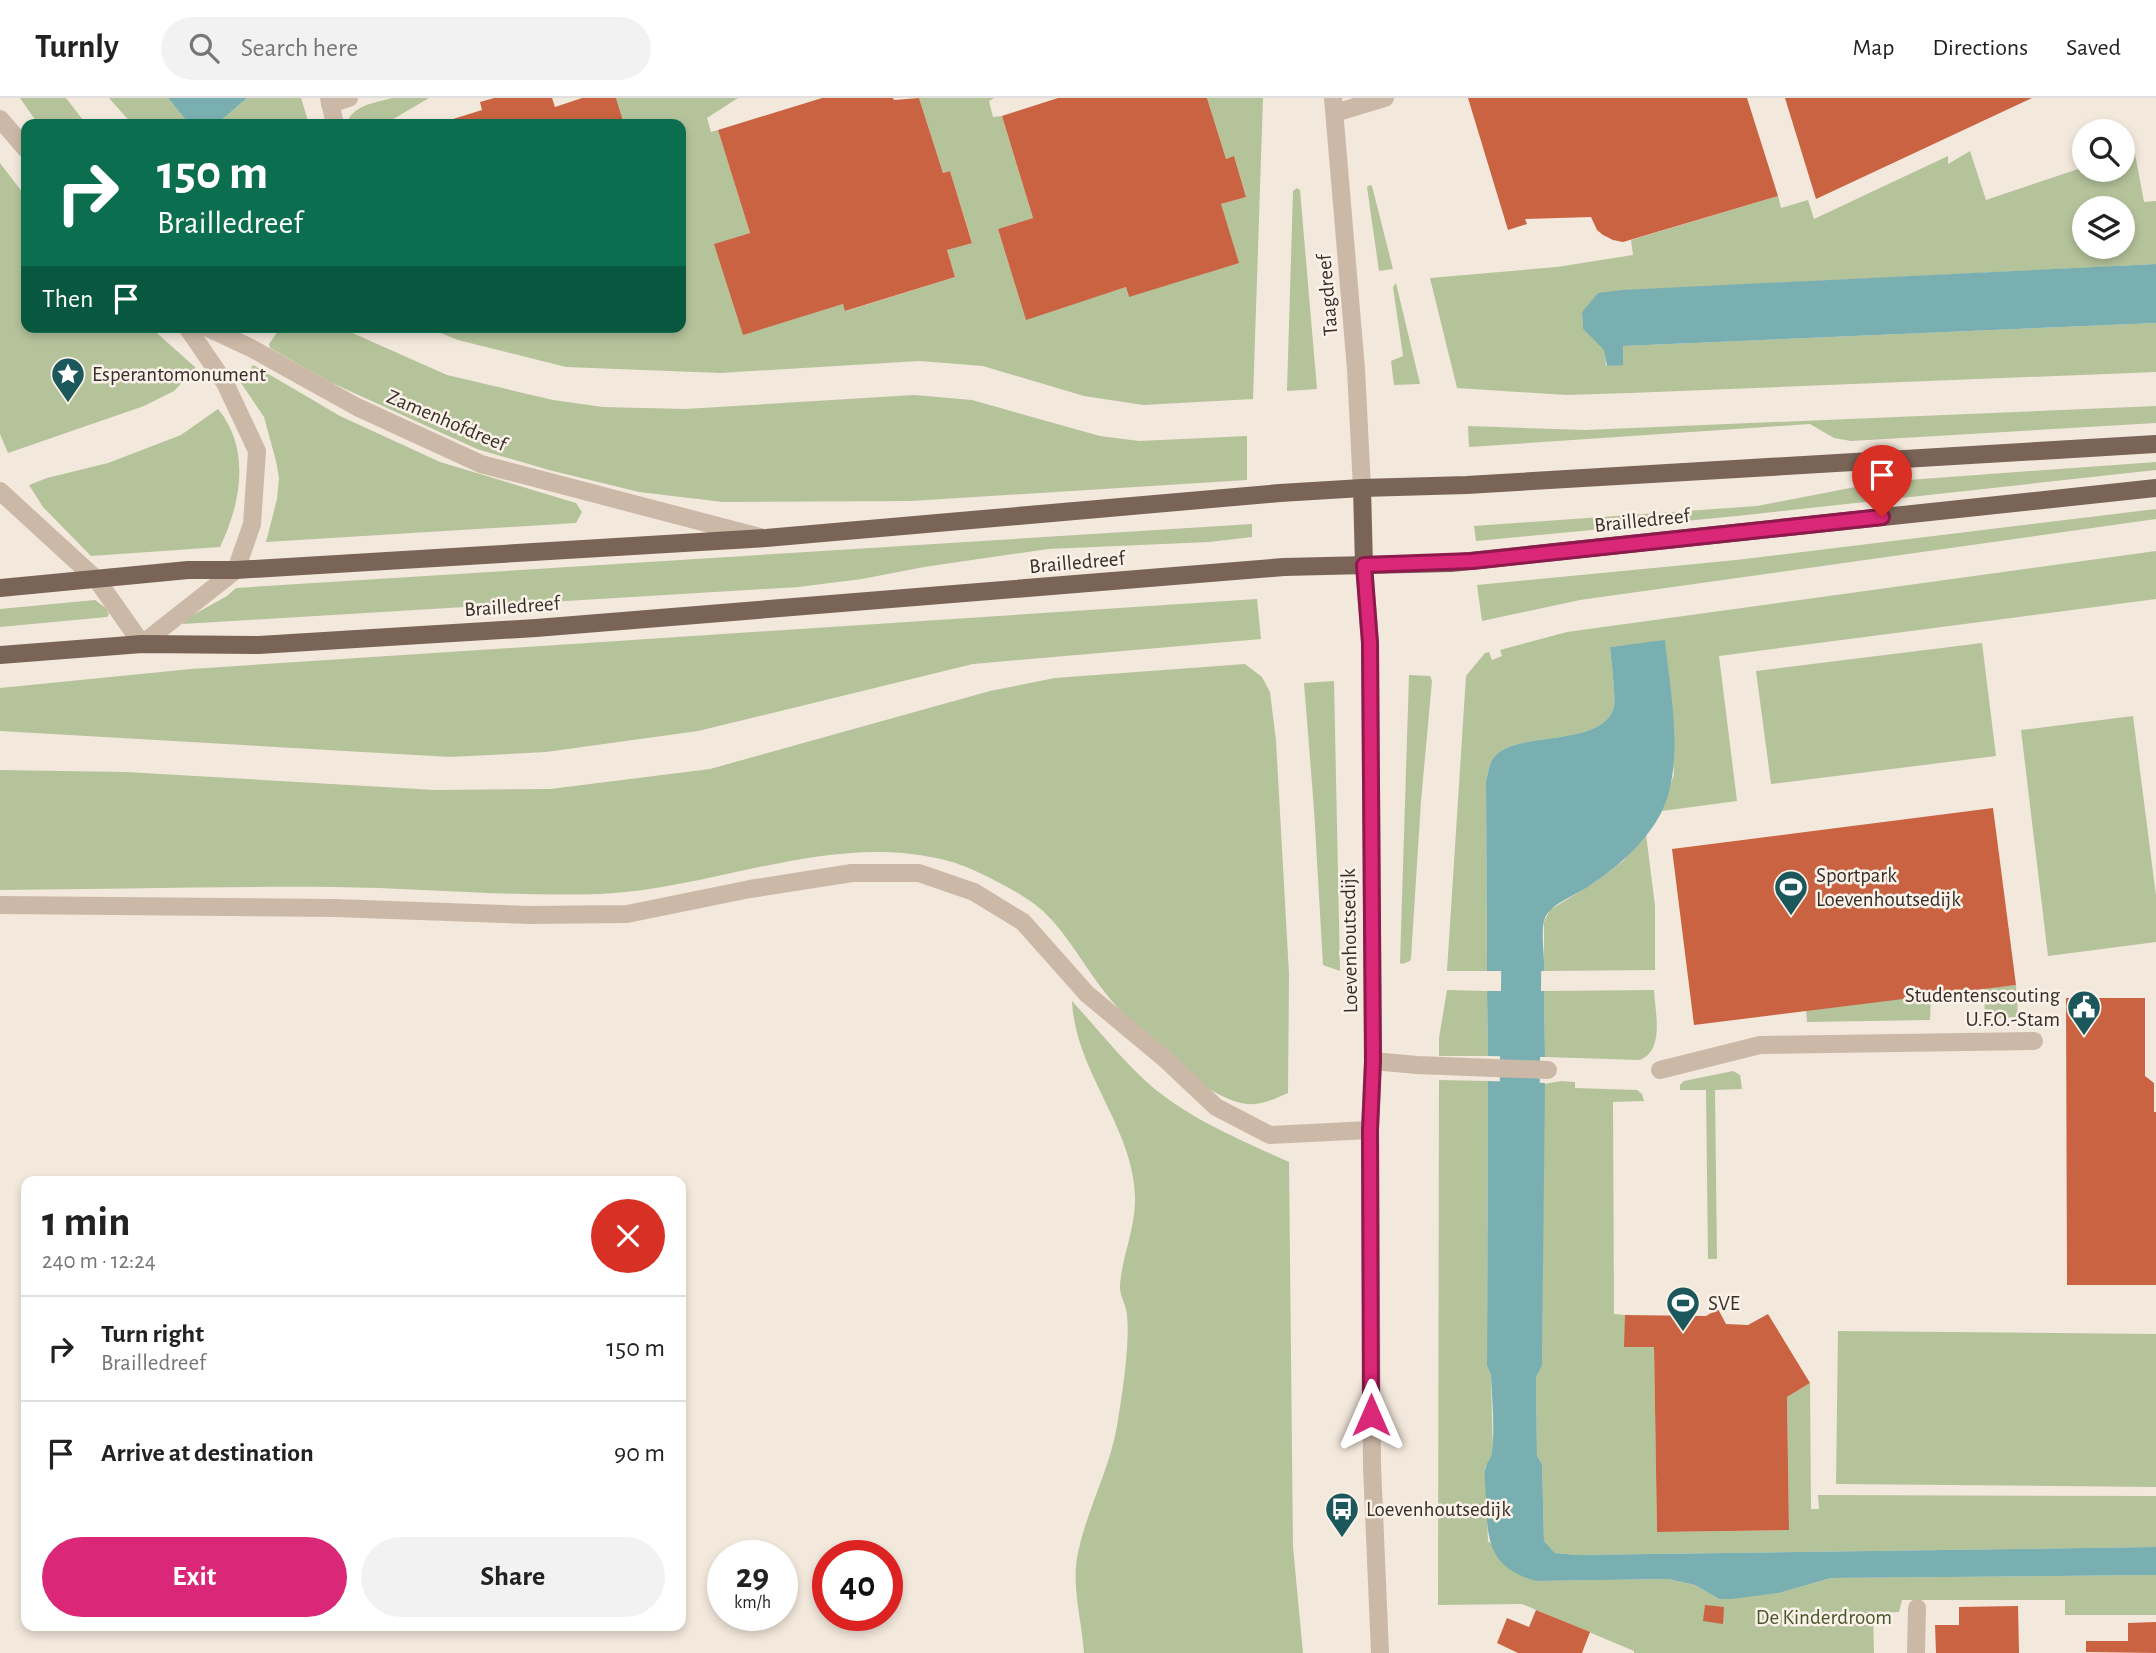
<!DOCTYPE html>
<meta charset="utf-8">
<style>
body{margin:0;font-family:"Alegreya Sans",sans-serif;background:#f2f2f2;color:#222;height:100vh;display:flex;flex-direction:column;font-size:26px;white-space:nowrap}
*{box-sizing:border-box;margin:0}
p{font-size:23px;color:#767676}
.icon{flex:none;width:38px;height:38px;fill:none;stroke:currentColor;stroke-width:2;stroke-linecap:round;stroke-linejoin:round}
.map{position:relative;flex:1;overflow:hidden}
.panel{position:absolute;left:21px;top:1078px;width:665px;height:455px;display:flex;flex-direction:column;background:#fff;border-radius:14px;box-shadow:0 4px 10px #0003}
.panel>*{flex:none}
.top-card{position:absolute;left:21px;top:21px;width:665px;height:214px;border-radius:14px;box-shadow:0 4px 10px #0003;background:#0b6e4f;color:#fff;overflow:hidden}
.controls{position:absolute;left:2072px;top:21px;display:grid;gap:14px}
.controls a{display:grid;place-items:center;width:63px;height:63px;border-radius:50%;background:#fff;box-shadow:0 4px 10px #0003;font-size:35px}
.speed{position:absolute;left:707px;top:1442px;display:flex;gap:14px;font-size:35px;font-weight:700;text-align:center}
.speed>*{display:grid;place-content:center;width:91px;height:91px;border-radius:50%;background:#fff;box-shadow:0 4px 10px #0003;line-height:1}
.speed small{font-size:18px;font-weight:400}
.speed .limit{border:10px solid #d22;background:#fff;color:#111}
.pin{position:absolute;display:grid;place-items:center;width:60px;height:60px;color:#fff;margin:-72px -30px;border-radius:50% 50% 50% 0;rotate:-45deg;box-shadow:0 0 7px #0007}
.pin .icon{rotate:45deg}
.me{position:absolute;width:77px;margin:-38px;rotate:0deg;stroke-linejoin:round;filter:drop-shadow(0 0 5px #0008)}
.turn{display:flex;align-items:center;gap:24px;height:147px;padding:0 21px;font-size:32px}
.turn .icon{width:91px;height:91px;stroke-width:2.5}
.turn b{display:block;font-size:49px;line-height:60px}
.then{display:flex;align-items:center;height:66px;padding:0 21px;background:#0003;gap:14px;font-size:26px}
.round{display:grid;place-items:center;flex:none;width:74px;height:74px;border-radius:37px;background:#f2f2f2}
.headline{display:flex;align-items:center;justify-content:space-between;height:119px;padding:0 21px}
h1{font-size:42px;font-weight:700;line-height:52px}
.primary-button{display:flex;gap:14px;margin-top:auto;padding:14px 21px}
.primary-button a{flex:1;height:80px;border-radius:42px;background:#db2777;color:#fff;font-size:28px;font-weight:700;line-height:80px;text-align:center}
.primary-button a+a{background:#f2f2f2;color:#222}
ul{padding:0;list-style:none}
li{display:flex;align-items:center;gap:21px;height:105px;padding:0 21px;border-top:2px solid #e0e0e0}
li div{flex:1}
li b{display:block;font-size:26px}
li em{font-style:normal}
header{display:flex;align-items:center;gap:42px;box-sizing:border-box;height:98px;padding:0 35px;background:#fff;border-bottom:2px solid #e0e0e0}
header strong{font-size:33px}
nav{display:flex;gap:38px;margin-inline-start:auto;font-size:24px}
.search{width:490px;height:63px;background:#f2f2f2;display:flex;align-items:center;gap:18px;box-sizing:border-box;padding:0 24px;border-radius:38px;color:#767676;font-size:26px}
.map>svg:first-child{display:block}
</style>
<header>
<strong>Turnly</strong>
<div class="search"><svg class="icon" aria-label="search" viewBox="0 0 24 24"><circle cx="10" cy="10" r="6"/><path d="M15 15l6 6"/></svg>Search here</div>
<nav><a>Map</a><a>Directions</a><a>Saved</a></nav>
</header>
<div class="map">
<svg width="2156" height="1555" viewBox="0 0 2156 1555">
<rect width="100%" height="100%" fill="#f3e8dc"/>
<g fill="#b5c39b" fill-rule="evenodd">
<polygon points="20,0 66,0 86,26 38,26"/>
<polygon points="109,0 168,0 189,26 132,26"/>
<polygon points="247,0 301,0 309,26 217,26"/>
<path d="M392,0H429L385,26H346C353,7 374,5 392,0Z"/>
<polygon points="616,0 738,0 707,20 711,34 718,32 750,135 715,146 743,236 843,206 846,213 955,179 947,152 972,144 950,73 943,75 919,0 994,0 989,3 993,19 1002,18 1033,120 998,131 1026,221 1126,189 1129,199 1221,106 1246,99 1234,58 1226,61 1207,0 1263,0 1253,301 1143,307 1084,298 983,268 919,263 720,275 566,269 458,242 426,229 462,229 475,234 491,229 568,229 570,234 585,229 681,229 681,26 624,26"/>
<path d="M1970,53L1986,102L2084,69V72H2123V59L2135,56L2144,104L2156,103V166L1622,193L1582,214L1583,231L1605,252L1606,268L1623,266L1622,248L2156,225V274L1630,295L1566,297L1457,290L1430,180L1557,169L1633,157L1631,142L1778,98L1781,110L1808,102L1814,121L1948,58V66ZM2084,110H2123V149H2084Z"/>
<polygon points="0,65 26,99 26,229 150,229 196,270 174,293 144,308 8,355 0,336"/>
<polygon points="1370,87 1372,88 1393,171 1379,173 1367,89"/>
<polygon points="1297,90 1300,92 1317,291 1287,293 1293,93"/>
<polygon points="1396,185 1420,286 1394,287 1391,263 1403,258 1393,189"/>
<polygon points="281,229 339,229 447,277 553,302 603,309 685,311 914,297 972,302 1100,338 1139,343 1247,338 1247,382 911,403 723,404 639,394 549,372 477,351 330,284 270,250 269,246"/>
<polygon points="253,267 340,318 440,364 576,405 582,414 576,425 266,444 277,401 279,380 276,363 264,319 241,285"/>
<polygon points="2156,308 2156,325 1851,343 1834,340 1810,326 1469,349 1468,328 1585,332"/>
<path d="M218,311C251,351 241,405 220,449L91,458L43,409L29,387L47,380L108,365L181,337Z"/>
<polygon points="2156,364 2156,372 1737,418 1476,443 1474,428 1757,408 1881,384"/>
<polygon points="2156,411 2156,421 1580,502 1482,523 1477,487 1736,462"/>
<polygon points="1252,426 1252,439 1209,444 1048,451 924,469 862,481 798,489 183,526 184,522 227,498 236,490"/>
<path d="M2156,453V501L1719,558L1737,703L1662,713L1674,676L1665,543L1610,549C1611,561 1616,599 1614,608C1604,652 1511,630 1492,662C1489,667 1488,676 1486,683L1487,873H1447L1466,578L1485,555L1489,554L1492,562L1502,558L1500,552L1567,534Z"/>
<polygon points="1257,501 1261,541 973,566 698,633 546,654 450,659 0,633 0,590 191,571"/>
<polygon points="95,502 106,510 109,516 107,519 0,529 0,511"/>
<polygon points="1982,545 1996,658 1771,686 1756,573"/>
<path d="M1245,566L1262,579L1270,594L1276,643L1289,876L1288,995C1272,1002 1259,1009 1241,1005C1200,996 1133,930 1107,897C1085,870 1069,838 1044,814C1025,796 971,768 945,762C830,733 716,791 600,796C512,799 424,790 335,789C224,788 112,791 0,792V672L126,674L435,692L550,691L710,671L990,593L1055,580Z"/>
<polygon points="1409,577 1430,578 1432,583 1421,703 1411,860 1410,863 1402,866 1400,865"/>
<polygon points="1334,583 1340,873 1323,867 1314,711 1304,585"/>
<polygon points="2133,618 2156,798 2156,844 2048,858 2021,632"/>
<polygon points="1646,736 1655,808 1655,872 1544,873 1544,824 1550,812 1595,784 1623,763"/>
<polygon points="2016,887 2018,919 1985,921 1984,890"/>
<polygon points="1447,892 1487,893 1488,958 1439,958 1439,940"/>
<path d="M1654,892C1655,914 1665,952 1640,962L1545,959L1544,893Z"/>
<polygon points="1931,897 1930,922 1807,924 1806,912"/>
<path d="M1072,903C1097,930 1121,961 1149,986C1189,1021 1241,1042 1289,1064L1293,1449L1303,1555H1084C1082,1524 1072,1491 1077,1460C1085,1415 1109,1374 1117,1328C1122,1299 1130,1246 1127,1218C1127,1207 1119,1198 1120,1187C1122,1158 1136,1130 1135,1098C1133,1029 1075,973 1072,903Z"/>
<polygon points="1733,973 1740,977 1742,991 1715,992 1717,1161 1708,1161 1706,992 1680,992 1680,987 1684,983"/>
<polygon points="1439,982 1488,983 1487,1268 1491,1277 1493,1357 1485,1369 1488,1443 1537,1483 1668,1481 1695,1487 1719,1501 1779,1495 1831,1480 2156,1477 2156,1517 2065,1517 2065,1502 1902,1502 1899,1514 1873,1515 1874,1555 1901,1555 1634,1555 1634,1553 1522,1506 1438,1507"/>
<polygon points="1561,983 1575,984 1575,990 1637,992 1642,996 1644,1003 1613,1004 1614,1216 1625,1217 1625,1249 1654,1249 1657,1434 1789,1432 1787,1299 1810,1285 1811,1411 1819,1411 1818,1397 2156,1398 2156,1449 1577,1457 1555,1455 1544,1443 1542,1366 1537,1358 1536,1279 1542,1268 1544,986"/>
<polygon points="1838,1233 2156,1236 2156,1389 1836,1386"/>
</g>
<g fill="#7aafb1">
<polygon points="168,0 247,0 217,26 189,26"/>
<polygon points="2156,166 2156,225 1623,248 1623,267 1607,268 1604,252 1583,231 1582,214 1598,195 1622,192"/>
<path d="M1665,542C1670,593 1685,665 1662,713C1648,742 1619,768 1592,786C1579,796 1551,805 1545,820C1540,832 1545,859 1544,873H1487L1486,683C1488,676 1489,667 1492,662C1511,630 1604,652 1614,608C1616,599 1611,561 1610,549Z"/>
<polygon points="1487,893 1544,893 1545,959 1488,958"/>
<path d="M1488,983L1545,985L1542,1268L1536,1279L1537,1358L1542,1366L1544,1443L1555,1455L1577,1457L2156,1449V1477L1831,1480L1779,1495L1731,1501H1719L1695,1487L1668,1481L1537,1483C1490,1471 1487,1444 1486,1401C1486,1391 1483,1377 1486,1368C1488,1362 1492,1360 1492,1354C1495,1329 1492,1302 1491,1277L1487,1268Z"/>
</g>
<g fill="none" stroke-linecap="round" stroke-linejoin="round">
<polyline stroke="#7aafb1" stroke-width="40" points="1519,1038 1522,817"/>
</g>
<g fill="#ca6342">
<polygon points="494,0 552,0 555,9 582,0 616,0 624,26 437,26 482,12 480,4"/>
<polygon points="822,0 893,0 894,2 919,0 943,75 950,73 972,145 947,152 955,179 845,213 843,206 743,237 714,146 750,135 718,32"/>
<polygon points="1058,0 1207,0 1226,61 1234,58 1246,99 1221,106 1239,165 1129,199 1126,189 1026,222 998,131 1033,120 1002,18"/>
<polygon points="1468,0 1747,0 1778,98 1623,144 1613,142 1603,137 1597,132 1591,119 1525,121 1527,126 1508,132"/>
<polygon points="1785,0 2032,0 1816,101"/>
<polygon points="1993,710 2016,887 1694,927 1672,751"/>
<polygon points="2066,900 2145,900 2145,978 2154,985 2154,1014 2156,1014 2156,1187 2067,1187"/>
<polygon points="1718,1211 1726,1226 1748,1227 1768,1216 1810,1285 1787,1299 1789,1432 1657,1434 1654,1249 1624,1249 1625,1217 1706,1218"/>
<polygon points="1705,1507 1724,1509 1723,1526 1703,1523"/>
<polygon points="2018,1508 2019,1555 1936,1555 1935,1527 1959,1527 1959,1509"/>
<polygon points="1536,1512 1590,1534 1582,1555 1518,1555 1497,1545 1507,1520 1529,1529"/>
<polygon points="2156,1524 2156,1555 2086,1554 2086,1543 2128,1543 2128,1525"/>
</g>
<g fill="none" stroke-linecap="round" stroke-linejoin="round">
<g stroke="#ccb8a7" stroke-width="18">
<polyline points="329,0 335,26"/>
<polyline points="1333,0 1356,271 1362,390"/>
<polyline points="330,6 349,0"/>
<polyline points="1335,15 1385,0"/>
<polyline points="0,21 26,51"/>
<polyline points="206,229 251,250 357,309 481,366 760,439"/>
<polyline points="0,393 97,482 142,546 236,472 252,426 257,353 225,285 187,229"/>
<polyline points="1364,467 1370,545 1373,963 1370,1032 1372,1368 1380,1555"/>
<polyline points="0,807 335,810 529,817 627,816 750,791 852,775 919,775 974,794 1023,824 1087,896 1164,960 1216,1009 1270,1037 1370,1032"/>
<polyline points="1373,963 1417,967 1548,972"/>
<polyline points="1660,972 1760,947 2034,943"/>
<polyline points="1916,1555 1917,1510"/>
</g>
<g stroke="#7a6458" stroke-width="18">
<polyline points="1362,390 1364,467"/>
<polyline points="0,490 188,472 236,472 766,440 1280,395 1362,390 1467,387 2156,346"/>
<polyline points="0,557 142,546 259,547 536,530 1284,469 1451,465 2156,390"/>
</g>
</g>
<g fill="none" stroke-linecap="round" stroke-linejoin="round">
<g stroke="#8e194d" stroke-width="18">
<polyline id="route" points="1371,1317 1370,1032 1373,963 1370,545 1364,467 1472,463 1882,419"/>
</g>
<use href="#route" stroke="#db2777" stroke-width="12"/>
</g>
<defs>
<g id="sight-pin" transform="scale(1.75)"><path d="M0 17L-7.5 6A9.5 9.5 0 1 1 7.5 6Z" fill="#1c575b" stroke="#faf2e8"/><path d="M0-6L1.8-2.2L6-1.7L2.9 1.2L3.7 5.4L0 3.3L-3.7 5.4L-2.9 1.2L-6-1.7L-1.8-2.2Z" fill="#fff"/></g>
<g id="stadium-pin" transform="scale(1.75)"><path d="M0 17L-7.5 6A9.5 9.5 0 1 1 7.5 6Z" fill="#1c575b" stroke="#faf2e8"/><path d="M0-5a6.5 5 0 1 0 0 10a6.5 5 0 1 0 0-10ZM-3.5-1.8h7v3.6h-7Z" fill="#fff"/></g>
<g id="civic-pin" transform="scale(1.75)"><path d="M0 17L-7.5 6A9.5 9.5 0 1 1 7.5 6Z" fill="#1c575b" stroke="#faf2e8"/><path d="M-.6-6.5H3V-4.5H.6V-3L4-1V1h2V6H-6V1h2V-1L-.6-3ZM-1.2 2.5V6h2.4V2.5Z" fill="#fff"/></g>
<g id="bus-pin" transform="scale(1.75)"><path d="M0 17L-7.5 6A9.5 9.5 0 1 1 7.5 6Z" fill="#1c575b" stroke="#faf2e8"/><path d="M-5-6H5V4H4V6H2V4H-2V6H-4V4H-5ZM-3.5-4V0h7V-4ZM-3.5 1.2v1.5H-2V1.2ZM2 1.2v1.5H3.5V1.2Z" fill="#fff"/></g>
</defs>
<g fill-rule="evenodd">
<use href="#sight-pin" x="68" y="276"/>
<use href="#stadium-pin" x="1791" y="789"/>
<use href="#civic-pin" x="2084" y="909"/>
<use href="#stadium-pin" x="1683" y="1205"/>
<use href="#bus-pin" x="1342" y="1411"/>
</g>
<g text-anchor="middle" stroke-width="5" stroke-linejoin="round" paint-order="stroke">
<g font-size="21" fill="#382d28" stroke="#faf2e8">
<text transform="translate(1327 197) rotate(-95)" y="7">Taagdreef</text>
<text transform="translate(447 322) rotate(23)" y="7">Zamenhofdreef</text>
<text transform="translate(1642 422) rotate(-6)" y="7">Brailledreef</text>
<text transform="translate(1077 464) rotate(-5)" y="7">Brailledreef</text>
<text transform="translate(512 508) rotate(-4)" y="7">Brailledreef</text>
<text transform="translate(1349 843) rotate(-91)" y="7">Loevenhoutsedijk</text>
</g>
<g font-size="21" fill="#382d28" stroke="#faf2e8" text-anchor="start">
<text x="92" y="283">Esperantomonument</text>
<text x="1816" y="784">Sportpark<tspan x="1816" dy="24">Loevenhoutsedijk</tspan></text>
<text x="2060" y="904" text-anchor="end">Studentenscouting<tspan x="2060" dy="24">U.F.O.-Stam</tspan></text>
<text x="1708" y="1212">SVE</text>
<text x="1366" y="1418">Loevenhoutsedijk</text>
</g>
<g font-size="21" fill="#47572b" stroke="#faf2e8">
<text x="1824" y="1526">De Kinderdroom</text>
</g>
</g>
</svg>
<div class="controls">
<a><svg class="icon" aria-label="search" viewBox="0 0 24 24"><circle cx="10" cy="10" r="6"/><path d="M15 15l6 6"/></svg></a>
<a><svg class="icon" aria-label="layers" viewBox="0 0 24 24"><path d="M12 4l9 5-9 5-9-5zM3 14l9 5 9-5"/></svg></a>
</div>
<div class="speed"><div>29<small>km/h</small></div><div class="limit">40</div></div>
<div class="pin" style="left:1882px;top:419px;background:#d93025"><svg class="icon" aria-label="arrive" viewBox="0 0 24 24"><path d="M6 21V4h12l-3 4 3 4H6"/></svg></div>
<svg class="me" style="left:1371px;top:1317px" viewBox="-20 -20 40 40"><path d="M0-17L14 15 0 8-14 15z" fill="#db2777" stroke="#fff" stroke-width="4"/></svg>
<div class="top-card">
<div class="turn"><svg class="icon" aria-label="right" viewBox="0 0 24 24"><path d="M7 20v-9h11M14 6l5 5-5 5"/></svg><div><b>150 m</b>Brailledreef</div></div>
<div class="then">Then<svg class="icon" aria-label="arrive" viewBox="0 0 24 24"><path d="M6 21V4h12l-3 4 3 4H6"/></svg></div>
</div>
<section class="panel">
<div class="headline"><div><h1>1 min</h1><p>240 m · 12:24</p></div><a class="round" style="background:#d93025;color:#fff"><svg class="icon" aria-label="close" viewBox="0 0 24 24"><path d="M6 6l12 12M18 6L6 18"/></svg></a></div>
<ul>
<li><svg class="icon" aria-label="right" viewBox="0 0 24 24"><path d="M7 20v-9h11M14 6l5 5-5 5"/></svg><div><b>Turn right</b><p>Brailledreef</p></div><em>150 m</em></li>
<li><svg class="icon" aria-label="arrive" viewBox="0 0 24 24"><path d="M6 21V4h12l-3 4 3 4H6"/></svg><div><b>Arrive at destination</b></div><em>90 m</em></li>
</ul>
<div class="primary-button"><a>Exit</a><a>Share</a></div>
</section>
</div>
